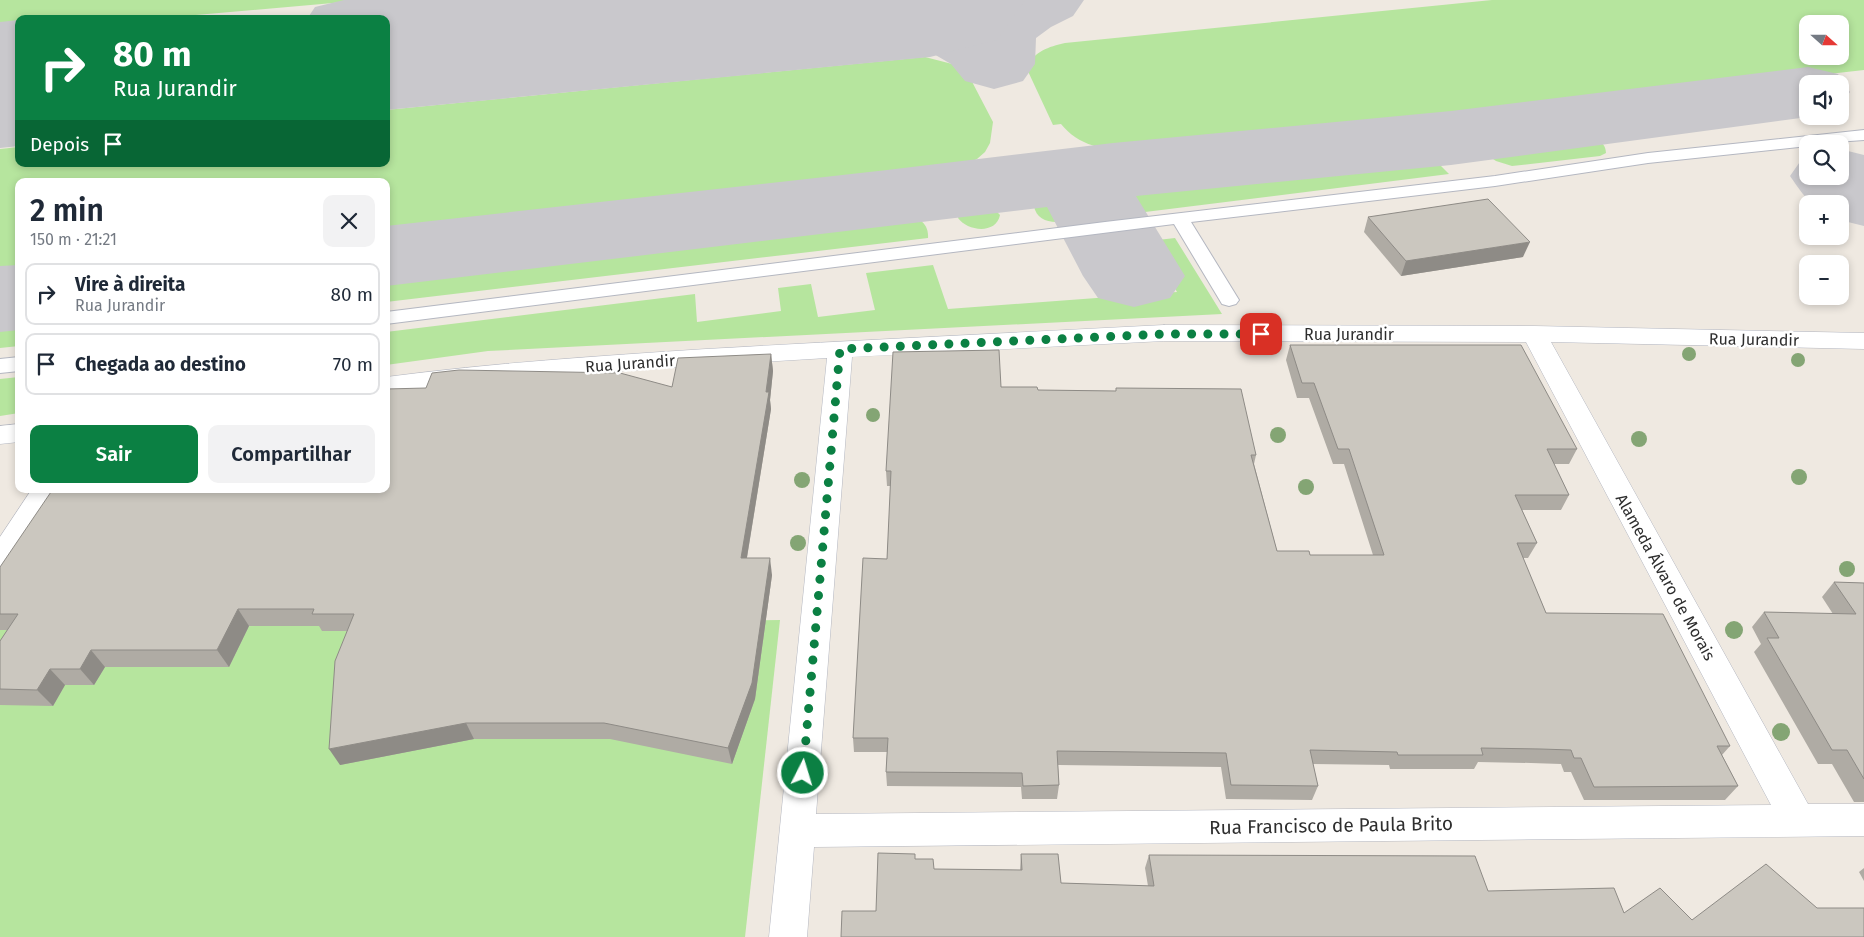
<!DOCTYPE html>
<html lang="pt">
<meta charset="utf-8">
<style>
body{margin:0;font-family:"Fira Sans",sans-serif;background:#f2f2f3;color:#1f2937;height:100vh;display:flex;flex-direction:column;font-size:19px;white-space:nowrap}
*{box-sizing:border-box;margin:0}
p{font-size:16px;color:#747a83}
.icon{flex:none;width:28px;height:28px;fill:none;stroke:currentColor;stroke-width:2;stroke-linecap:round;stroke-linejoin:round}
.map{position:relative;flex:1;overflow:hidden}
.panel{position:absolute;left:15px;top:178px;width:375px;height:315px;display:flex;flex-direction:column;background:#fff;border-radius:10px;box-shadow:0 2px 8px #0003}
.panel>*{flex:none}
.hud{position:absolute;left:15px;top:15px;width:375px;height:152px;border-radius:10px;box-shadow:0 2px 8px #0003;background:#0b8043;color:#fff;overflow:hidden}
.needle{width:32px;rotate:111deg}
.controls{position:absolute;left:1799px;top:15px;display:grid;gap:10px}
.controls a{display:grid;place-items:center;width:50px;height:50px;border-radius:10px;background:#fff;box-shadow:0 2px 8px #0003;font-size:25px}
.pin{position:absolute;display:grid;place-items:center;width:42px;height:42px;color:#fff;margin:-21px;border-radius:10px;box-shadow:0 2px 8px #0006}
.me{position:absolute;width:55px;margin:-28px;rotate:5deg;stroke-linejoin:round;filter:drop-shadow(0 0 4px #0008)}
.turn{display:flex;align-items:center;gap:18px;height:105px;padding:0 15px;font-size:22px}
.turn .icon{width:65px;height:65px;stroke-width:2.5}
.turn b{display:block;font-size:35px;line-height:42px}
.then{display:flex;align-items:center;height:48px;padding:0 15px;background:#0003;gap:10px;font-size:19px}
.round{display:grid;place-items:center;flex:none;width:52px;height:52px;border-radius:10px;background:#f2f2f3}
.headline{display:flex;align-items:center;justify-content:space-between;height:85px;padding:0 15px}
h1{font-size:30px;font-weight:600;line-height:38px}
.primary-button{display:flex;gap:10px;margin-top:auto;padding:10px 15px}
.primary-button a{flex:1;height:58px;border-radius:10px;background:#0b8043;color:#fff;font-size:20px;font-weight:600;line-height:58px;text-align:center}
.primary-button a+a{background:#f2f2f3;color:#1f2937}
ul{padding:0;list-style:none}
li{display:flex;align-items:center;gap:15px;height:62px;margin:0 10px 8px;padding:0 5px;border:2px solid #e0e1e3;border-radius:10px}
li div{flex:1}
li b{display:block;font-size:19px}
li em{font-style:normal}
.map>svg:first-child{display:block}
</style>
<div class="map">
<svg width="1864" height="937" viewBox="0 0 1864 937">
<rect width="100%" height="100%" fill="#efe9e1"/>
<g fill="#b6e59e" fill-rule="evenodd">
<polygon points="0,0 367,0 150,19 19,19 19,30 0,32"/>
<path d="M1492,0H1864V70L1183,147C1142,150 1090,160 1061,124L1053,125L1026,67C1035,51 1048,47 1065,43ZM1808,24H1840V56H1808Z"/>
<polygon points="925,57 956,65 968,74 993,122 990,143 985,152 977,159 957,169 386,235 386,181 19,181 19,277 0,279 0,149 19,147 19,164 386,164 386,110"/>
<path d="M1579,135C1590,137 1606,139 1606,153L1600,156L1512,166L1496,161L1490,157L1488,152L1490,147L1495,145Z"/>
<path d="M1411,153L1434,159L1449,174L1129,214C1116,210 1103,198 1119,188Z"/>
<path d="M1054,196C1066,197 1077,199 1080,211C1070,226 1037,227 1034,206C1039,199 1045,197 1054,196Z"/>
<path d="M976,205C986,206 993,207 1000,215C996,235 967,231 958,218C960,208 966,207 976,205Z"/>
<path d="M901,213C916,217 929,221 928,238L386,302V271Z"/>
<polygon points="1175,238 1222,314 488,351 386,365 386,332 695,294 697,322 781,311 778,288 811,284 818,317 875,310 866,273 933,265 948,309 1177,292 1149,241"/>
<polygon points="19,313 19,346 0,348 0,316"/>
<polygon points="19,377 19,413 0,416 0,379"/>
<polygon points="780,620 745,937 0,937 0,629"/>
</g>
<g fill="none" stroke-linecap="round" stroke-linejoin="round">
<g fill="#c9c8cc" fill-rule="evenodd">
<polygon points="665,0 930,0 973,12 987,0 1084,0 1073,16 1051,27 1036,38 1035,64 1023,81 994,89 965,81 951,64 920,46 905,41 838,31 811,24 808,21 783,27 662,48 634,41 623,24 634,7"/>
<polygon points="1808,67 1838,74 1850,92 1840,107 1840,84 1808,84 1808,116 1813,116 1808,117 1451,165 1136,196 1185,276 1170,298 1134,307 1098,298 1083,276 1047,207 386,286 386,226 887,170 1113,143 1451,111"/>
<path d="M1840,149L1864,155V226L1840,220V204C1807,204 1809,203 1790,176L1804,156L1808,155V176H1840Z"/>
<polygon points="19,265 19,330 0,332 0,266"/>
</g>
<g fill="#c9c8cc" fill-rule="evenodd">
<polygon points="344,0 1025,0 997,40 930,57 386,110 386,19 307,19 315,7"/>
<polygon points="19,20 19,146 0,148 0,22"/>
</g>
<g stroke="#b4b7c1" stroke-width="2">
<g id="lane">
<polygon points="1864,130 1864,140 1808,144 1808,146 1648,163 1495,186 1191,222 1239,300 1236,304 1229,306 1222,304 1174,224 386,324 386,312 1105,222 1495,176 1648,153"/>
<polygon points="19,357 19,371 0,373 0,359"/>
</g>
</g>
<g stroke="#b4b7c1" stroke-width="1">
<g id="street">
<path d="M1164,325L1534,326L1864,333V349L1551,342L1808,804H1864V836L814,847L807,937H769L827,358C680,367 532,374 386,395V377C492,363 599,356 706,349C859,340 1011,333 1164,325ZM1164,341L1526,342L1771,805L816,814L852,357Z"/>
<polygon points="19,424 19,442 0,444 0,426"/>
<polygon points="32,489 61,489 10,569 0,572 0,537"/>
</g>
</g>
<use href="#lane" fill="#fff" fill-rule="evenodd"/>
<use href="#street" fill="#fff" fill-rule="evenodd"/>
</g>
<g fill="#84a574">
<circle cx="1689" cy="354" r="7"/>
<circle cx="1798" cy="360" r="7"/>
<circle cx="873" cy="415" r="7"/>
<circle cx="1278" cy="435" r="8"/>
<circle cx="1639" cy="439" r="8"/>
<circle cx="1799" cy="477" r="8"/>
<circle cx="802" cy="480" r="8"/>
<circle cx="1306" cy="487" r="8"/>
<circle cx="798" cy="543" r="8"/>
<circle cx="1847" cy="569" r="8"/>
<circle cx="1734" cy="630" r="9"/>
<circle cx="1781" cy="732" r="9"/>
</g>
<g fill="#afaba4">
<polygon points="1368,217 1523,257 1401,276 1364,232"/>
<polygon points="1290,345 1577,449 1569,464 1554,464 1569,495 1561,510 1522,510 1537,543 1528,558 1523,558 1546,613 1730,746 1722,755 1738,786 1725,800 1584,800 1571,772 1564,772 1561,764 1531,763 1478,762 1474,769 1390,769 1389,765 1313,764 1318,786 1312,800 1226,799 1221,767 1058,765 1059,785 1057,799 1022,799 1021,787 887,786 886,772 887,752 854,752 853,738 887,559 891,486 887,486 886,471 1001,387 1038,390 1116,391 1116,388 1256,455 1254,464 1277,551 1310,555 1373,555 1344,464 1333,464 1309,398 1297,398 1286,360"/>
<polygon points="771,354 773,371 770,400 771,409 747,558 772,575 755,699 732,764 610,739 474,739 340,765 347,631 322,631 319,626 249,626 229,667 105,667 94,685 65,685 53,706 0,705 0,641 7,630 0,630 0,567 386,489 672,387"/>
<polygon points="1834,582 1864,583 1864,802 1854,802 1832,764 1818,764 1754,652 1761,644 1752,627 1764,612 1833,614 1822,597"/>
<polygon points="1021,854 1061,883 1148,886 1145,868 1149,855 1488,891 1624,913 1692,920 1817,908 1864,937 876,911 916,859 934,869 1020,870"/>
<polygon points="1864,868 1864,881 1859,872"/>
</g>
<g fill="#8e8b86">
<polygon points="1530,242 1523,257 1401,276 1406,261"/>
<polygon points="771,354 773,371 770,400 771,409 744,575 741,558 766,392"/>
<polygon points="770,558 772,575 755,699 732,764 728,748"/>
<polygon points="238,609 249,626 229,667 217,650"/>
<polygon points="91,650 105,667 94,685 80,669"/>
<polygon points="50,669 65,685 53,706 37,690"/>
<polygon points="466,723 474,739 340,765 329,749"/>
</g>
<g fill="#cbc7bf" stroke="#8e8b86">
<polygon points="1488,199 1530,242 1406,261 1368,217"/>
<polygon points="1290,345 1521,345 1577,449 1547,449 1569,495 1515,495 1537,543 1517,543 1546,613 1663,614 1730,746 1717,746 1738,786 1594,787 1581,758 1574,758 1571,750 1541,749 1481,748 1483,755 1398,755 1397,752 1310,750 1318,786 1231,785 1226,753 1057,751 1059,785 1023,786 1022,773 886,772 888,738 853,738 863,558 887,559 891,471 886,471 893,352 999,350 1001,387 1037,387 1038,390 1116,391 1116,388 1241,389 1256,455 1251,455 1277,551 1309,551 1310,555 1384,555 1349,449 1338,449 1314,383 1302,383"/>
<polygon points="771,354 766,392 769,392 741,558 770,558 752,683 728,748 604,723 466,723 329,749 335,661 354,614 312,614 314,609 238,609 217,650 91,650 80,669 50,669 37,690 0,689 0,641 18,614 0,614 0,567 53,489 386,489 386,389 426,388 432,373 459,370 620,373 672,387 678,358"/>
<polygon points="1834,582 1864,583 1864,779 1847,750 1832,750 1767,638 1779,638 1764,612 1856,614"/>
<polygon points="878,853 915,854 915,859 933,859 934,869 1022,870 1021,854 1058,854 1061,883 1154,886 1149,855 1475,856 1488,891 1614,888 1624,913 1660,888 1692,920 1766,864 1817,908 1864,908 1864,937 841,937 842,911 876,911"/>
</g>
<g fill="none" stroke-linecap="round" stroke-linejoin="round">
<polyline stroke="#0b8043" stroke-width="9" stroke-dasharray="0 16.2" points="803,773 840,349 1164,334 1261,334"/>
</g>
<g text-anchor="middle" stroke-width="5" stroke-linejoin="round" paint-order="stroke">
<g font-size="16" fill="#2e2e2e" stroke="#fff">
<text x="1349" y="340">Rua Jurandir</text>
<text transform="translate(1754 339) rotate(1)" y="6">Rua Jurandir</text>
<text transform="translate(630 363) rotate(-4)" y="6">Rua Jurandir</text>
<text transform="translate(1666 577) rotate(61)" y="6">Alameda Álvaro de Morais</text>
</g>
<g font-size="19" fill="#2e2e2e" stroke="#fff">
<text transform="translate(1331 825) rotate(-1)" y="7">Rua Francisco de Paula Brito</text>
</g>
</g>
</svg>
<div class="controls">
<a><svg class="needle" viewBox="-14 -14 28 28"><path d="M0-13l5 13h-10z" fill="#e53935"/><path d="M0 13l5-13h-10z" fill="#747a83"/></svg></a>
<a><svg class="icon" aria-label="sound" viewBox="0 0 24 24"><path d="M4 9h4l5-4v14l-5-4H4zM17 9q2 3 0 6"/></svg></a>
<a><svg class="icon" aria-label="search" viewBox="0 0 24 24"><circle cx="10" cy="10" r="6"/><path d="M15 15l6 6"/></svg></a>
<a>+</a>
<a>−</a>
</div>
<div class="pin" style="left:1261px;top:334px;background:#d93025"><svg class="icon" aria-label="arrive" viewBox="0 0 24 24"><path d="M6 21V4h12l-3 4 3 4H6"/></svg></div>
<svg class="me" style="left:803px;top:773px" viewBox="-20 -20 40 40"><circle r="17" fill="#0b8043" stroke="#fff" stroke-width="3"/><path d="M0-11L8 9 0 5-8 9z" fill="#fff"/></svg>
<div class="hud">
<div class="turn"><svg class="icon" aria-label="right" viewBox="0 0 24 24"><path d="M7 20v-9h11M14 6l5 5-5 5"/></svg><div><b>80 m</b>Rua Jurandir</div></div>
<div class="then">Depois<svg class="icon" aria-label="arrive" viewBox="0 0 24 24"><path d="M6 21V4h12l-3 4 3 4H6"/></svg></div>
</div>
<section class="panel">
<div class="headline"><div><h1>2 min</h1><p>150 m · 21:21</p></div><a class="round"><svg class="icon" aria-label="close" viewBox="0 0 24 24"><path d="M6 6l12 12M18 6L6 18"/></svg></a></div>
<ul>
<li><svg class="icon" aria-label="right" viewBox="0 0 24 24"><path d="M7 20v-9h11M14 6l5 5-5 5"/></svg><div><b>Vire à direita</b><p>Rua Jurandir</p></div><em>80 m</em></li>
<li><svg class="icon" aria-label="arrive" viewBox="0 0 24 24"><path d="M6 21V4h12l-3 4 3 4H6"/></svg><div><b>Chegada ao destino</b></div><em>70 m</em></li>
</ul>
<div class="primary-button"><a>Sair</a><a>Compartilhar</a></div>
</section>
</div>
